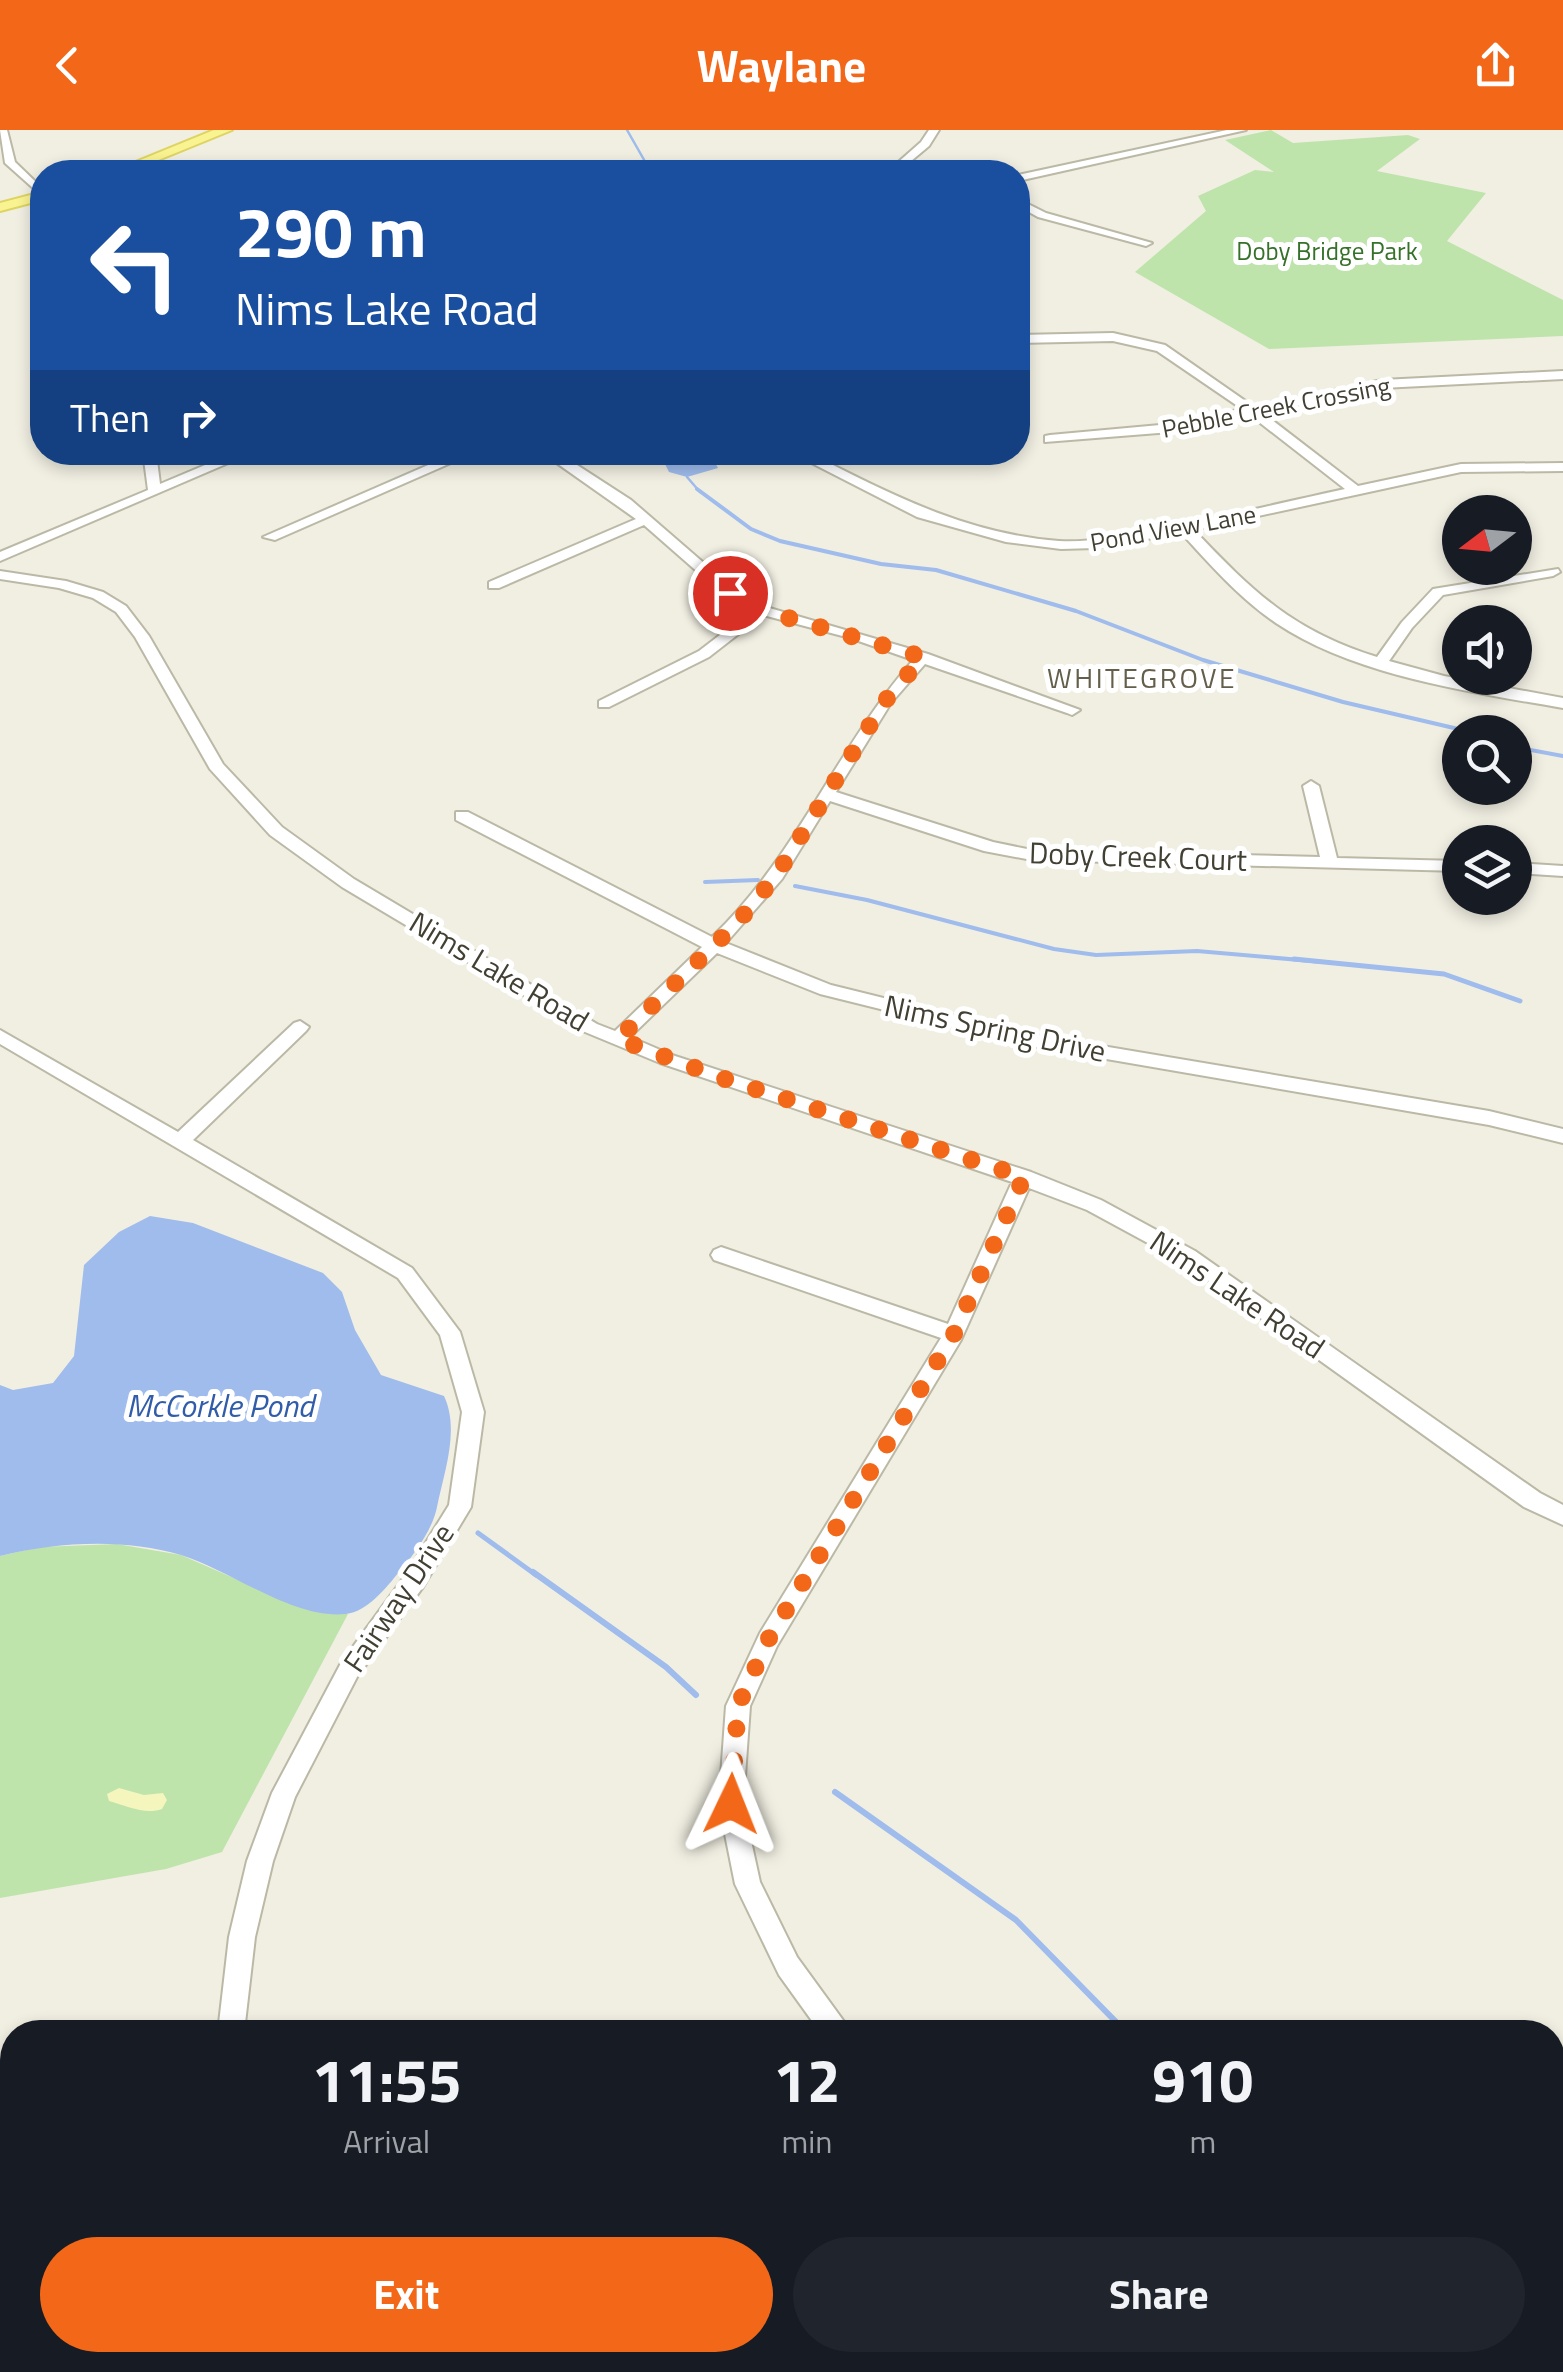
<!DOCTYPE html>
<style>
body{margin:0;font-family:"Titillium Web",sans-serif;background:#20242c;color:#f1f3f6;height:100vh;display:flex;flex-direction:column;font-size:38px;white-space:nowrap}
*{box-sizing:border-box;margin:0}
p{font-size:32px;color:#9ea1a6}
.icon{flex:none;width:55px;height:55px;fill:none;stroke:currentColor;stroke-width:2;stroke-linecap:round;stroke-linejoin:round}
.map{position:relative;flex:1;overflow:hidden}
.side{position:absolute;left:0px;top:1890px;width:1565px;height:352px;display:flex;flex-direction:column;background:#171b24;border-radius:40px 40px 0 0;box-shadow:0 5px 15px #0003}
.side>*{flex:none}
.guide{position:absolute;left:30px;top:30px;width:1000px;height:305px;border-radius:40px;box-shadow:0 5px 15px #0003;background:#1a4fa0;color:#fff;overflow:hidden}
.needle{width:65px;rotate:254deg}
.buttons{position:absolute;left:1442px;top:365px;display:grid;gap:20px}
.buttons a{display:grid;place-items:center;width:90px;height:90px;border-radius:50%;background:#171b24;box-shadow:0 5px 15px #0003;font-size:50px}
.pin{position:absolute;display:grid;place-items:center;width:85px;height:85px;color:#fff;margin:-42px;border:5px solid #fff;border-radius:50%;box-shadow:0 2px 10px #0007}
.me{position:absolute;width:110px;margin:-55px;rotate:2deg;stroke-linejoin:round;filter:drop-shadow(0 0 8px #0008)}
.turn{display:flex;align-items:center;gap:35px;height:210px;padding:0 40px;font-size:45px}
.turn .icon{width:130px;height:130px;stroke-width:2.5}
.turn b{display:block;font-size:70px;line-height:85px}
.then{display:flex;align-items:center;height:95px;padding:0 40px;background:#0003;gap:20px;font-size:38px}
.eta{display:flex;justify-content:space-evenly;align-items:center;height:170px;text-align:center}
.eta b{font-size:60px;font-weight:700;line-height:70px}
.cta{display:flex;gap:20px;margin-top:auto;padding:20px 40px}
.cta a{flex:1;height:115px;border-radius:60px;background:#f26818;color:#fff;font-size:40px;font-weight:700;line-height:115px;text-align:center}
.cta a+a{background:#20242c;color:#f1f3f6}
header{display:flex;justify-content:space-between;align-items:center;height:130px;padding:0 40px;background:#f26818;color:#fff;font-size:45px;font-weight:700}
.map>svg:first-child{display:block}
</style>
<header><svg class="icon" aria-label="back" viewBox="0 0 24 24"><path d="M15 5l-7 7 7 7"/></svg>Waylane<svg class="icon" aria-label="share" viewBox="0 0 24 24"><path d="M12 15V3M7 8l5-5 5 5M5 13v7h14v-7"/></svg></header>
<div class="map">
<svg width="1563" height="2242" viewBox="0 0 1563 2242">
<rect width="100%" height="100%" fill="#f1efe2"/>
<g fill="#bee4ac">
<polygon points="1271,0 1293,13 1408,5 1420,9 1377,41 1486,63 1447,111 1563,170 1563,206 1269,219 1135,142 1206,81 1198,66 1255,40 1274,42 1225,10"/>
<polygon points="117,1414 181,1425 305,1479 348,1484 222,1722 166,1739 0,1768 0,1426 39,1417"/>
</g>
<path fill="#f5f5be" d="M119,1658L144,1665L163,1663L167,1670L162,1679C145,1685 127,1676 109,1671L107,1664Z"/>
<g fill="#9fbced">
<polygon points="671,323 710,323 718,338 687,347 669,342 665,334"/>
<path d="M150,1086L193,1093L323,1143L342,1162L355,1200L381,1245L444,1266C460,1300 444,1342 437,1377C433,1399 413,1426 399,1442C386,1458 367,1482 346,1484C294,1490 230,1440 181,1425C123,1408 58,1412 0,1426V1255L13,1260L53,1253L74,1226L84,1135L119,1102Z"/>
</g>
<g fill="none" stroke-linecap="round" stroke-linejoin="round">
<g stroke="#9fbced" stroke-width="2.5">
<polyline points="627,0 651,42"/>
<polyline points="687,347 700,362"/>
</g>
<g stroke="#9fbced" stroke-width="4">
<polyline points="697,359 751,399 780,411 881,434 936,440 1076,481 1203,530 1343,572 1471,602"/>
<polyline points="1515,617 1563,626"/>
<polyline points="705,752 758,750"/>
<polyline points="795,756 867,770 1054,819 1096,825 1197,821 1323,832"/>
</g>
<g stroke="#9fbced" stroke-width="5">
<polyline points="1294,829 1444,844 1520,871"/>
<polyline points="478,1403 536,1445"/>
</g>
<g stroke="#9fbced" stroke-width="6">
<polyline points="533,1442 666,1537 696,1565"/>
<polyline points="835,1662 1016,1790 1126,1902"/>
<polyline points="1552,2183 1563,2190"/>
</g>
<g stroke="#bbb9a6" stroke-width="4">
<g id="minor">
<polygon points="0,0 7,0 15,32 42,58 42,66 5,33"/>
<polygon points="929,0 939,0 929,16 898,42 887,42 921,12"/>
<polygon points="1227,0 1246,0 1018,51 1018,45"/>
<polygon points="1018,69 1046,83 1152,113 1146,116 1038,87 1018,76"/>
<path d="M1113,203L1165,215L1254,277L1382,250L1563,241V249L1382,258L1263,283L1358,356L1461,334L1563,333V341L1461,342L1194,400C1253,462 1293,501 1377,527L1402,492L1433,459L1558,439L1560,442L1553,446L1443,465L1412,498L1389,531L1444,546L1563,568V578C1471,562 1355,546 1276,493C1239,468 1211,435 1181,403L1096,418L1061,419L1006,412L917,387L790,322H807C889,363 965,404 1059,411C1089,413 1120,406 1150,400C1215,389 1280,373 1345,359L1250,285L1171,302L1045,312V306L1050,305L1171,294L1242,279L1157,221L1113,211L1018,213V205Z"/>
<polygon points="143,322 156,322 160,354 236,322 254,322 0,431 0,422 148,360"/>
<polygon points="458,322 476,322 275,410 263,407"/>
<path d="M541,322H557L631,370L735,460L766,477L928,524L1080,580L1072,585L1067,583L925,534L891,573L836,662L993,712L1032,720L1320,727L1303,656L1311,651L1319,656L1337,728L1460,731V741L1032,730L984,721L830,671L782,749L726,813L831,855L1025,903L1489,981L1563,999V1013L1489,995L1025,915L820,864L717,823L630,907L672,925L1031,1042L1101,1070L1195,1121L1540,1363L1563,1375V1395L1524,1377L1181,1131L1087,1080L1029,1058L961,1210L777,1516L750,1576L743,1674L760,1752L797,1827L845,1893L849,1902H820L779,1845L735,1754L719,1674L726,1576L760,1503L941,1208L714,1130L711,1125L714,1120L721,1117L948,1194L1012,1052L660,933L585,902L342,757L270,705L210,639L135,507L116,482L93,468L59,458L0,449V441L66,451L103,462L126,476L149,506L223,634L282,697L354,749L597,894L615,901L702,817L456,690V682H468L712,807C796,727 837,617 913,530L850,508L763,485L709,527L609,577H599V571L699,521L751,481L725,466L644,395L499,458H489V452L636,389Z"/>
<polygon points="1515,733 1563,736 1563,746 1515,743"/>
<polygon points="300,891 309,897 306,901 193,1010 412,1138 460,1202 484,1282 471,1377 423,1457 357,1547 295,1667 273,1731 255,1807 244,1902 218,1902 229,1807 247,1731 272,1663 341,1533 407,1443 449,1375 462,1282 440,1205 398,1148 0,914 0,900 178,1002 294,893"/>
<polygon points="12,2161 12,2190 0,2196 0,2166"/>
<polygon points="280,2230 310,2230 314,2242 284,2242"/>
<polygon points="1043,2230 1075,2230 1081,2242 1049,2242"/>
</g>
</g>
<g stroke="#ded463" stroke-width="4">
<g id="major">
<polygon points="214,0 232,0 129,42 111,42"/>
<polygon points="42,62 42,70 0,81 0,73"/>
</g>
</g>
<use href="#minor" fill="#fff" fill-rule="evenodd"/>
<use href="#major" fill="#faf392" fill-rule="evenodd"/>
</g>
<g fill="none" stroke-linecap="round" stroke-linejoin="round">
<polyline stroke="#f26818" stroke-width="18" stroke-dasharray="0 32.4" points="730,463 761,480 923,527 885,571 776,746 737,793 618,909 722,948 1024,1047 954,1204 768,1510 738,1576 731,1674"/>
</g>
<g text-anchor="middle" stroke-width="10" stroke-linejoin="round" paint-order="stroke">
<g font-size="25" fill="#357129" stroke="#fff">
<text x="1327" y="130">Doby Bridge Park</text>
</g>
<g font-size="25" fill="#423f33" stroke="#fff">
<text transform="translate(1276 277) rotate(-11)" y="9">Pebble Creek Crossing</text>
<text transform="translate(1173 398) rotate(-10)" y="9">Pond View Lane</text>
</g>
<g font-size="28" letter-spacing="2.5" fill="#645f4b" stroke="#fff">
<text x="1142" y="558">WHITEGROVE</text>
</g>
<g font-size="30" fill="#423f33" stroke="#fff">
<text transform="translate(1138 727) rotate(2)" y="10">Doby Creek Court</text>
<text transform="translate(499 842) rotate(31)" y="10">Nims Lake Road</text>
<text transform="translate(995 899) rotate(12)" y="10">Nims Spring Drive</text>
<text transform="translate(1237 1165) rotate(34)" y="10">Nims Lake Road</text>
<text transform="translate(399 1468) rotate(-56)" y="10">Fairway Drive</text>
</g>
<g font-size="32" font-style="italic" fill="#315ca9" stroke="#fff">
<text x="220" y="1287">McCorkle Pond</text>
</g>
</g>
</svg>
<div class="buttons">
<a><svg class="needle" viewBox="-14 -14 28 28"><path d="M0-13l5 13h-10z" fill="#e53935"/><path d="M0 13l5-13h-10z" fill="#9ea1a6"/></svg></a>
<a><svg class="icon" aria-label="sound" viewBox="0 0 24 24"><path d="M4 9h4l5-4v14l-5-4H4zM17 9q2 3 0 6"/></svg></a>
<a><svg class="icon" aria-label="search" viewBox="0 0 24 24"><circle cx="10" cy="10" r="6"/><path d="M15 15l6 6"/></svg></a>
<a><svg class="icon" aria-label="layers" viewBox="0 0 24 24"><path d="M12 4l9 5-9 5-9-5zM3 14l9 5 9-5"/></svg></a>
</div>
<div class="pin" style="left:730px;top:463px;background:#d93025"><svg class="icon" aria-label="arrive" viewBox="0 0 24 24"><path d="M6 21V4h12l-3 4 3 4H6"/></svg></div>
<svg class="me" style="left:731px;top:1674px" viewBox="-20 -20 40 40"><path d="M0-17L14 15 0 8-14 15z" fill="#f26818" stroke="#fff" stroke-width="4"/></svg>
<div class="guide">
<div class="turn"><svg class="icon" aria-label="left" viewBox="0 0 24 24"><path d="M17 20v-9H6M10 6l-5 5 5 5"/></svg><div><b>290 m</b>Nims Lake Road</div></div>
<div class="then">Then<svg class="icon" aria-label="right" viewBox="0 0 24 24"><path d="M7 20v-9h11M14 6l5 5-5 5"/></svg></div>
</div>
<section class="side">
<div class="eta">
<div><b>11:55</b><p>Arrival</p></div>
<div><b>12</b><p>min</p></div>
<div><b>910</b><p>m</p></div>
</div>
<div class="cta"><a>Exit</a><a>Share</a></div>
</section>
</div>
